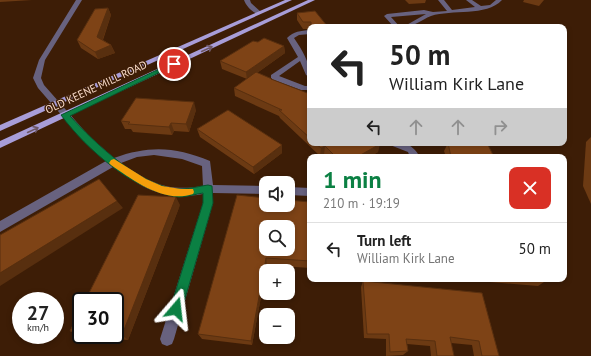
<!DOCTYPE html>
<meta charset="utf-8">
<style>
body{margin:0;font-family:"PT Sans",sans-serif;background:#f6f6f6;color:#222;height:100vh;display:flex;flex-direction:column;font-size:15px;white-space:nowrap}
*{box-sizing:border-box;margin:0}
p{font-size:13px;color:#767676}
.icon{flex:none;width:22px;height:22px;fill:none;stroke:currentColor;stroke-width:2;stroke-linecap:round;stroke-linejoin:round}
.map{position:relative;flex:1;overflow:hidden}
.details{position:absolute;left:307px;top:154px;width:260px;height:128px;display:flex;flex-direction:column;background:#fff;border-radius:8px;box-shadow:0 2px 6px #0003}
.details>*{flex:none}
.banner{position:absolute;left:307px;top:24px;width:260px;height:122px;border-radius:8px;box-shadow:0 2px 6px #0003;background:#fff;color:#222;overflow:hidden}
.buttons{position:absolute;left:259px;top:176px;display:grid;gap:8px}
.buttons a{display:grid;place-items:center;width:36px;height:36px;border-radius:8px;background:#fff;box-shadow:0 2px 6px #0003;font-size:20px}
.speed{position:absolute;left:12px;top:292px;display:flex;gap:8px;font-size:20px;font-weight:700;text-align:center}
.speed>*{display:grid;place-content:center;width:52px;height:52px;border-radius:50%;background:#fff;box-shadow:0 2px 6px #0003;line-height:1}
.speed small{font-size:10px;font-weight:400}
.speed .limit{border:2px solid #111;border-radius:6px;background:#fff;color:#111}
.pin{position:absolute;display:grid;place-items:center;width:34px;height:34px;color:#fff;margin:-17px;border:2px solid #fff;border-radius:50%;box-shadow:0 1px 4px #0007}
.me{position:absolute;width:44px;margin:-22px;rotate:17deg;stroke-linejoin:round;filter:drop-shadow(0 0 3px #0008)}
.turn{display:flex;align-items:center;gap:14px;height:84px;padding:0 16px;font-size:18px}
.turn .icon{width:52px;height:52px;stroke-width:2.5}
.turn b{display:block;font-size:28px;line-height:34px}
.lanes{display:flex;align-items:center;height:38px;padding:0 16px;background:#0003;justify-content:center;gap:20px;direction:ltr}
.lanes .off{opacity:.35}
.round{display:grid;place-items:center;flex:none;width:42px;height:42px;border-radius:8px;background:#f6f6f6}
.overview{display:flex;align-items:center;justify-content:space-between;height:68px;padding:0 16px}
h1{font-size:24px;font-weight:700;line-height:30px;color:#0b8043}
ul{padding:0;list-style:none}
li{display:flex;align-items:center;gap:12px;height:52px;padding:0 16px;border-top:1px solid #e0e0e0}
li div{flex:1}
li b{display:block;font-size:15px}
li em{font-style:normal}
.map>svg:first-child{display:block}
</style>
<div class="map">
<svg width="591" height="356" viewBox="0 0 591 356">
<rect width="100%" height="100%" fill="#3d1d06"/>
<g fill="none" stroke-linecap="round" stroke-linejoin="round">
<g fill="#68627f" fill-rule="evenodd">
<path d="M76,0H82L45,60L41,78L44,85L89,136L114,158C150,145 176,147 210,161L213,185L266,186V194L213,193V203L174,339L172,344L167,346L162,344L160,339L203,203V194C164,201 144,189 113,167L0,232V221L106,161L83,140L38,88L33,78L39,60ZM154,155L182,159L202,166L203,186C167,192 150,183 121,163L137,157Z"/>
<path d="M244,0H250L251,3L261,12V14C254,15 246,6 244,0Z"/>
<path d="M438,0H444L452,10L475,7L466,0H472L481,6L490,5L496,0H502C486,17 452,9 431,16C421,20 414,27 403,27L426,14L391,17L400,27H394L384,16L387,14L424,10L433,12L447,11Z"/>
<path d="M310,30V34L299,35L294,38C302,50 310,62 310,77L306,75L300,61L279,76L305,86H310V90H301L271,79V75L298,57L287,38C294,31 300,31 310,30Z"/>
<path d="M388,143C404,143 411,142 420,157H410L408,152L390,145Z"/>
<polygon points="288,187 310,188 310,196 288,195"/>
</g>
<g fill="#a89dd8" fill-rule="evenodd">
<polygon points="285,0 292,0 0,131 0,125"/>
<polygon points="308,0 315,0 0,148 0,141"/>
</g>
</g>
<g fill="#6c3a13">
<polygon points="0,0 32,0 0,2"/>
<polygon points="405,0 426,0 425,3 409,4"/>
<polygon points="524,0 544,0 539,6 523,2"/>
<polygon points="108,8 111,15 103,40 111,45 115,53 98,59 81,48 77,40"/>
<polygon points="297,13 328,27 310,27 310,42 308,40 308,37 307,36 308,29 303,29 297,20"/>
<polygon points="258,42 284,46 285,53 257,73 272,80 310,94 310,143 379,143 378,152 369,157 327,157 324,154 320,156 280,118 279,116 235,96 234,88 247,79 222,69 220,61"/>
<polygon points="196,110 189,132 174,131 172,135 133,132 131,129 125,129 121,121"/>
<polygon points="197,129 282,153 254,174 200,137"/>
<polygon points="591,137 591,204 583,186 586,142"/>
<polygon points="448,143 494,157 446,157 444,151"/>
<polygon points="310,202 310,268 267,265 252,345 202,339 198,334"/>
<polygon points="180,205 128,340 79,336 70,331 81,309 81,335 115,335"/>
<polygon points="490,279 546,279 547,280 538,286 490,282"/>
<polygon points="363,281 482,293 499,356 474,356 472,345 451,343 454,356 431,356 430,346 407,344 408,351 403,355 386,356 386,339 364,338 361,287"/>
</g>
<g fill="#582f0f">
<polygon points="108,8 111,15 101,44 97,37"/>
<polygon points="111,45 115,53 98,59 95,52"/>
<polygon points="284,46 285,53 247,80 246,72"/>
<polygon points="194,102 196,110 189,132 186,124"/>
<polygon points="171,123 174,131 172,135 169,127"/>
<polygon points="380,144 378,152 369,157 357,157"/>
<polygon points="282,145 282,153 254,174 253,167"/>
<polygon points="325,146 324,154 320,156 321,148"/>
<polygon points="176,197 180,205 128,340 122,335"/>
<polygon points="117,201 123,208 0,286 0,273"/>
<polygon points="266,258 267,265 252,345 251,341"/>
</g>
<g fill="#7e4316" stroke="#582f0f" fill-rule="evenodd">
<polygon points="108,8 97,37 111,45 95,52 77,40 95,9"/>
<polygon points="315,11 328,27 311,27 311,22 303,22 297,13"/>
<polygon points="264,38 284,46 246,72 220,61 253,41 258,42"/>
<polygon points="256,72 272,79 271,79 310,94 310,138 279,110 282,110 234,88"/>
<polygon points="136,98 194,102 186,124 171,123 169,127 128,124 130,122 121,121"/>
<polygon points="228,110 282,145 253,167 197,129"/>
<polygon points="315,143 379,143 380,144 357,157 336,157 325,146 321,148"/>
<polygon points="448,143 488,145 494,157 451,157"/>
<polygon points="99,179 117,201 0,273 0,235"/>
<polygon points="138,195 176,197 122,335 115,335 115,301 85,301"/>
<path d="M237,195L266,198V205H288V200L310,202V261L266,258L251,341L198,334ZM266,227H288V249H266Z"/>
<polygon points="531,279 546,279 547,280"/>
<polygon points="363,281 482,293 499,356 482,356 479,341 450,337 454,356 437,356 435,341 406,339 408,351 390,352 389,334 367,334"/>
<polygon points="81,309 81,332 70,331"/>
</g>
<defs><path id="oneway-shaft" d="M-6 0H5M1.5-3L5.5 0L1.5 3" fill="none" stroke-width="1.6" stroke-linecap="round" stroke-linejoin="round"/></defs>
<g stroke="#6d5764">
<use href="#oneway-shaft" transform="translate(207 49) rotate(-25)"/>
<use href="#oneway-shaft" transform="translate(33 130) rotate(-25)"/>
</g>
<path fill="#0b8043" stroke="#07532c" d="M172,63L177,64L70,116C95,143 142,189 181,189C190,189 200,186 208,185L212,186L213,203L182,309L180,313L176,315L172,313L170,309L203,203V193C196,194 187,197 179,197C135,192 87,150 61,115Z"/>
<path fill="#f59e0b" d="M114,159L146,179L162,186L181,189H193L194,192L193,194C164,204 133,180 111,165L109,163L111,160Z"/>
<g text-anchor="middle" stroke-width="3" stroke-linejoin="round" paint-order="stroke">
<g font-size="11" fill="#fddfcd" stroke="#3d1d06">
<text transform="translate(96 87) rotate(-25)" y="4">OLD KEENE MILL ROAD</text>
</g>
</g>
</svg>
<div class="buttons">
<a><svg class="icon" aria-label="sound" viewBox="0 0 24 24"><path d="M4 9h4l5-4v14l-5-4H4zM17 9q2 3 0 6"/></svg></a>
<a><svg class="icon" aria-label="search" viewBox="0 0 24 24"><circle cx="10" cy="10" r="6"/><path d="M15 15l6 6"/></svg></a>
<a>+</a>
<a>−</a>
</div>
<div class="speed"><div>27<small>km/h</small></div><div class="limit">30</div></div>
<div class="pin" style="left:174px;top:64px;background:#d93025"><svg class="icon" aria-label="arrive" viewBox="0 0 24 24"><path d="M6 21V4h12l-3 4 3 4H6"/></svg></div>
<svg class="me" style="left:176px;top:309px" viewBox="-20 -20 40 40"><path d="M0-17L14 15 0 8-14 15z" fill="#0b8043" stroke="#fff" stroke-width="4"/></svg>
<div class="banner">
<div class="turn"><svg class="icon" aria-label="left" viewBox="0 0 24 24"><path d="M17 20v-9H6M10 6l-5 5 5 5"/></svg><div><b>50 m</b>William Kirk Lane</div></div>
<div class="lanes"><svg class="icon" aria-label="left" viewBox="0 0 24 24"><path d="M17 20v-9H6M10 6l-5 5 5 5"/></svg><svg class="icon off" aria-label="ahead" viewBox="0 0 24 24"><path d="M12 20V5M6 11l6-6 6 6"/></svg><svg class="icon off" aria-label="ahead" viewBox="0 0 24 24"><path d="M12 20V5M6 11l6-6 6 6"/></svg><svg class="icon off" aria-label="right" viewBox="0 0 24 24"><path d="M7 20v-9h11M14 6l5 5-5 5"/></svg></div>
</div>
<section class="details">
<div class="overview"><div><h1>1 min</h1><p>210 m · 19:19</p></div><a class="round" style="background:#d93025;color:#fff"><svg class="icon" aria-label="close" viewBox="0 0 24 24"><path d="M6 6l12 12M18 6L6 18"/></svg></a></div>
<ul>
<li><svg class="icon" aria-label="left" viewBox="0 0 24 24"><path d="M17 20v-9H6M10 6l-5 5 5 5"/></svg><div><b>Turn left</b><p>William Kirk Lane</p></div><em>50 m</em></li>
</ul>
</section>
</div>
